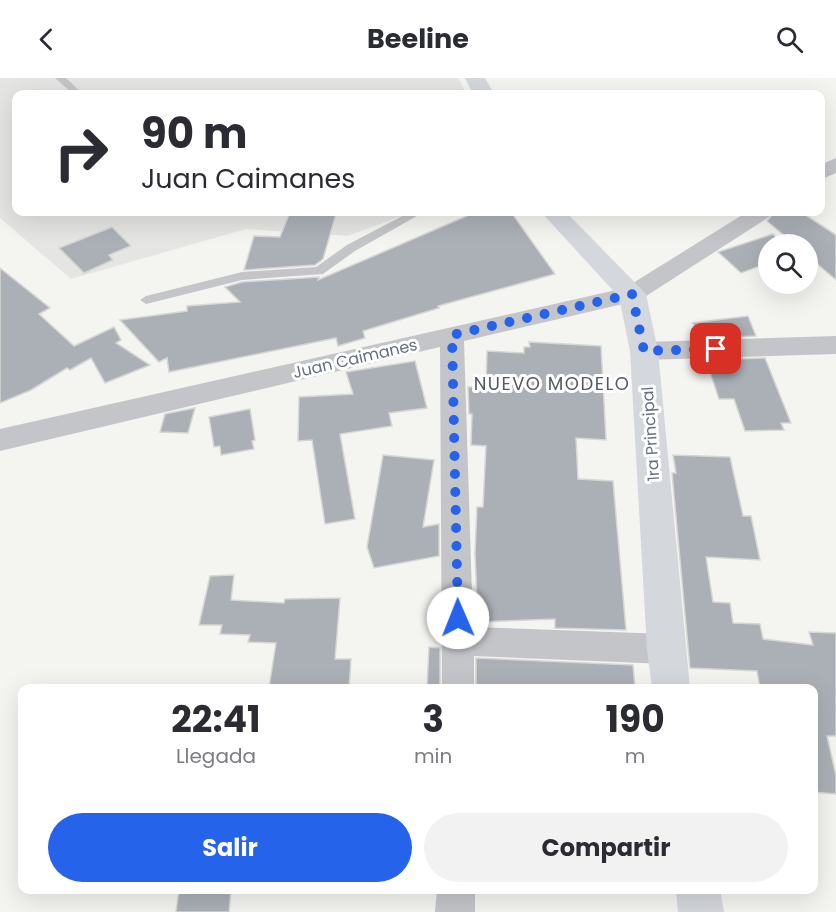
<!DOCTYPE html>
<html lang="es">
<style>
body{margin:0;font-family:Poppins,sans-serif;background:#f2f2f3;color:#2b2b33;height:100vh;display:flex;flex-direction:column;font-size:22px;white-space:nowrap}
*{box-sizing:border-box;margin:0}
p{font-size:20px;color:#7c7c81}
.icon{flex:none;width:33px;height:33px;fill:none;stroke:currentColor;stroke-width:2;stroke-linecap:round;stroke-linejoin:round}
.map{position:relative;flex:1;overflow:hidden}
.sheet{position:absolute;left:18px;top:606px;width:800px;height:210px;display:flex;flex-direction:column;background:#fff;border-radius:12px;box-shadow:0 6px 24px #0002}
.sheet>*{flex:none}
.hud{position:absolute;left:12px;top:12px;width:813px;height:126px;border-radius:12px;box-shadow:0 6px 24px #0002;background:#fff;color:#2b2b33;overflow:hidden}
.fabs{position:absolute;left:758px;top:156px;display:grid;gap:12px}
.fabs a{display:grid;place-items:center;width:60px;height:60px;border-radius:50%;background:#fff;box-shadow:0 6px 24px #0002;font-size:30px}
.pin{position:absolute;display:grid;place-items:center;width:51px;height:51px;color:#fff;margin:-26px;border-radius:12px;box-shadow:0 3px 9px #0006}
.me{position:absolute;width:66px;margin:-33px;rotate:359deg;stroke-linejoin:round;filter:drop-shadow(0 0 4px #0008)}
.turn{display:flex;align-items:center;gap:21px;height:126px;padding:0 30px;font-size:27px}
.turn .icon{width:78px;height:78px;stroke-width:2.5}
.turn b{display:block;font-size:42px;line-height:51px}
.eta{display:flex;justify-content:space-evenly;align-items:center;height:102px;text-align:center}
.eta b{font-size:36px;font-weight:700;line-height:42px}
.action{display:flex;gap:12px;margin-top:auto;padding:12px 30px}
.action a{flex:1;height:69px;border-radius:36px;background:#2563eb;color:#fff;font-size:24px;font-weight:700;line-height:69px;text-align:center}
.action a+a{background:#f2f2f3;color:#2b2b33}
header{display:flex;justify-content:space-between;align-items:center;height:78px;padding:0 30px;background:#fff;font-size:27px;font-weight:700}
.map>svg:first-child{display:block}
</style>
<header><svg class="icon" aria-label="back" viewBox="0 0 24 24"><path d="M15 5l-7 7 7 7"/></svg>Beeline<svg class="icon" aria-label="search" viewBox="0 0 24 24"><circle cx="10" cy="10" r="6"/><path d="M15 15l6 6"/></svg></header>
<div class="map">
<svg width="836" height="834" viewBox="0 0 836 834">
<rect width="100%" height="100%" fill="#f4f5f1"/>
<polygon fill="#e5e6e4" points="0,0 458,0 467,16 16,16 16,134 413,134 347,158 246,151 71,201 0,140"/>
<g fill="#abb0b7" stroke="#d6d6d4" stroke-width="1.5">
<polygon points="290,134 336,136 323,181 315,187 244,192 254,158 280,159"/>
<polygon points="476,134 511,134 555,196 438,228 439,230 363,253 365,260 338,268 336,260 169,294 167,280 159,284 120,242 187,233 187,228 240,224 225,209 242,204 319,199 318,202"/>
<polygon points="774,134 801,134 836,157 836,202 807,177 807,166 794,166 767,143"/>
<polygon points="112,149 131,168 109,177 113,182 84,195 59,170"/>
<polygon points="773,156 780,166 768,166 768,185 741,195 718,174"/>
<polygon points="0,190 50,230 39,236 74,268 114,249 121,262 116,265 150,287 105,305 91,280 70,292 67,290 31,312 0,325"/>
<polygon points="748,238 756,258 698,260 693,245"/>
<polygon points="529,264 601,268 606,362 576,360 578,401 613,403 626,552 555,550 555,541 478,544 475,475 477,429 483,429 486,368 471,367 472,336 469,336 468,309 486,309 487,273 524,275 524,269 530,269"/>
<polygon points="765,280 791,345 781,345 784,352 745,353 734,321 719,321 706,282"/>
<polygon points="415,283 427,330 389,335 392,348 340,356 355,441 325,446 312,362 298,363 299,319 353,316 346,294"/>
<polygon points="195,330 188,355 160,354 165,336"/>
<polygon points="250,331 255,362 252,363 254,371 221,377 220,368 214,369 209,339"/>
<polygon points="383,377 434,382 423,449 439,446 439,478 374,490 367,469"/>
<polygon points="673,377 730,379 743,438 751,438 760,482 706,479 713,524 730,525 733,545 760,546 763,561 813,567 809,554 836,555 836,658 827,658 836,698 836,716 813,714 813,610 760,610 757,593 690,590 672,395 676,395"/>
<polygon points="234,497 231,522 284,525 285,521 340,520 335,581 351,581 349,610 269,610 276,565 248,564 250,557 220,556 222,547 199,547 210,498"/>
<polygon points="429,569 440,570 440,610 427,610"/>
<polygon points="476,580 633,587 635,610 476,610"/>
<polygon points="179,812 231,812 229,834 176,834"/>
</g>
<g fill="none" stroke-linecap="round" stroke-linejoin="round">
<g fill="#c3c5c9" fill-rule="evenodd">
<polygon points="55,0 66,0 83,16 73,16"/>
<polygon points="410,134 424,134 355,173 323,196 242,202 146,226 140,222 146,218 242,194 316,189 347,167"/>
</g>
<g fill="#c3c5c9" fill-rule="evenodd">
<polygon points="836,80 836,95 820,102 820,87"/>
<polygon points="747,134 772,134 769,139 640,222 464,263 473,549 666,556 677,560 682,571 677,582 666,586 474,578 474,610 442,610 440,269 0,373 0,351 625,210"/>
<polygon points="836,258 836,276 644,282 635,279 632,273 635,267 644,264"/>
<polygon points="437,812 475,812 475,834 435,834"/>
</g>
<g fill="#d4d7dc" fill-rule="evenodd">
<polygon points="465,0 485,0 494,16 473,16"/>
<polygon points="541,134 566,134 646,216 658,273 690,610 652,610 647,571 630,273 619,219"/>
<polygon points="676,812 720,812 724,834 678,834"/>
</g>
</g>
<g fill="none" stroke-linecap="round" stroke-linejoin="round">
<polyline stroke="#2563eb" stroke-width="10" stroke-dasharray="0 18" points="458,540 452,257 632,216 644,273 716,271"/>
</g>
<g text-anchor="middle" stroke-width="6" stroke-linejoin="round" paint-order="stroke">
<g font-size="16" fill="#657081" stroke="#fff">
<text transform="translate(355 280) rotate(-13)" y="6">Juan Caimanes</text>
<text transform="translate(650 356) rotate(-94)" y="6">1ra Principal</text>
</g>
<g font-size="18" letter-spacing="1.5" fill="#525a66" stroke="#fff">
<text x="552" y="312">NUEVO MODELO</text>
</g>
</g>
</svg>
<div class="fabs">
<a><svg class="icon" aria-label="search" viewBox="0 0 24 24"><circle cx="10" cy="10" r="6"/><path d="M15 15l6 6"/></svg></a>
</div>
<div class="pin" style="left:716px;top:271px;background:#d93025"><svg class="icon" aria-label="arrive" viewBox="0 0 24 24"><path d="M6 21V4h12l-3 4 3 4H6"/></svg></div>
<svg class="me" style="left:458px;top:540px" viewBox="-20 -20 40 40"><circle r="19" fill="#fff"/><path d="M0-13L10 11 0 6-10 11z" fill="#2563eb"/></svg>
<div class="hud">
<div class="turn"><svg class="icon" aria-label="right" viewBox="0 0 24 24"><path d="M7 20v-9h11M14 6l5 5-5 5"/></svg><div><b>90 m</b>Juan Caimanes</div></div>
</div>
<section class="sheet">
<div class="eta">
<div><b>22:41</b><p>Llegada</p></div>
<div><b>3</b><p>min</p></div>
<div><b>190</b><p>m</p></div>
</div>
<div class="action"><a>Salir</a><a>Compartir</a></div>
</section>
</div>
